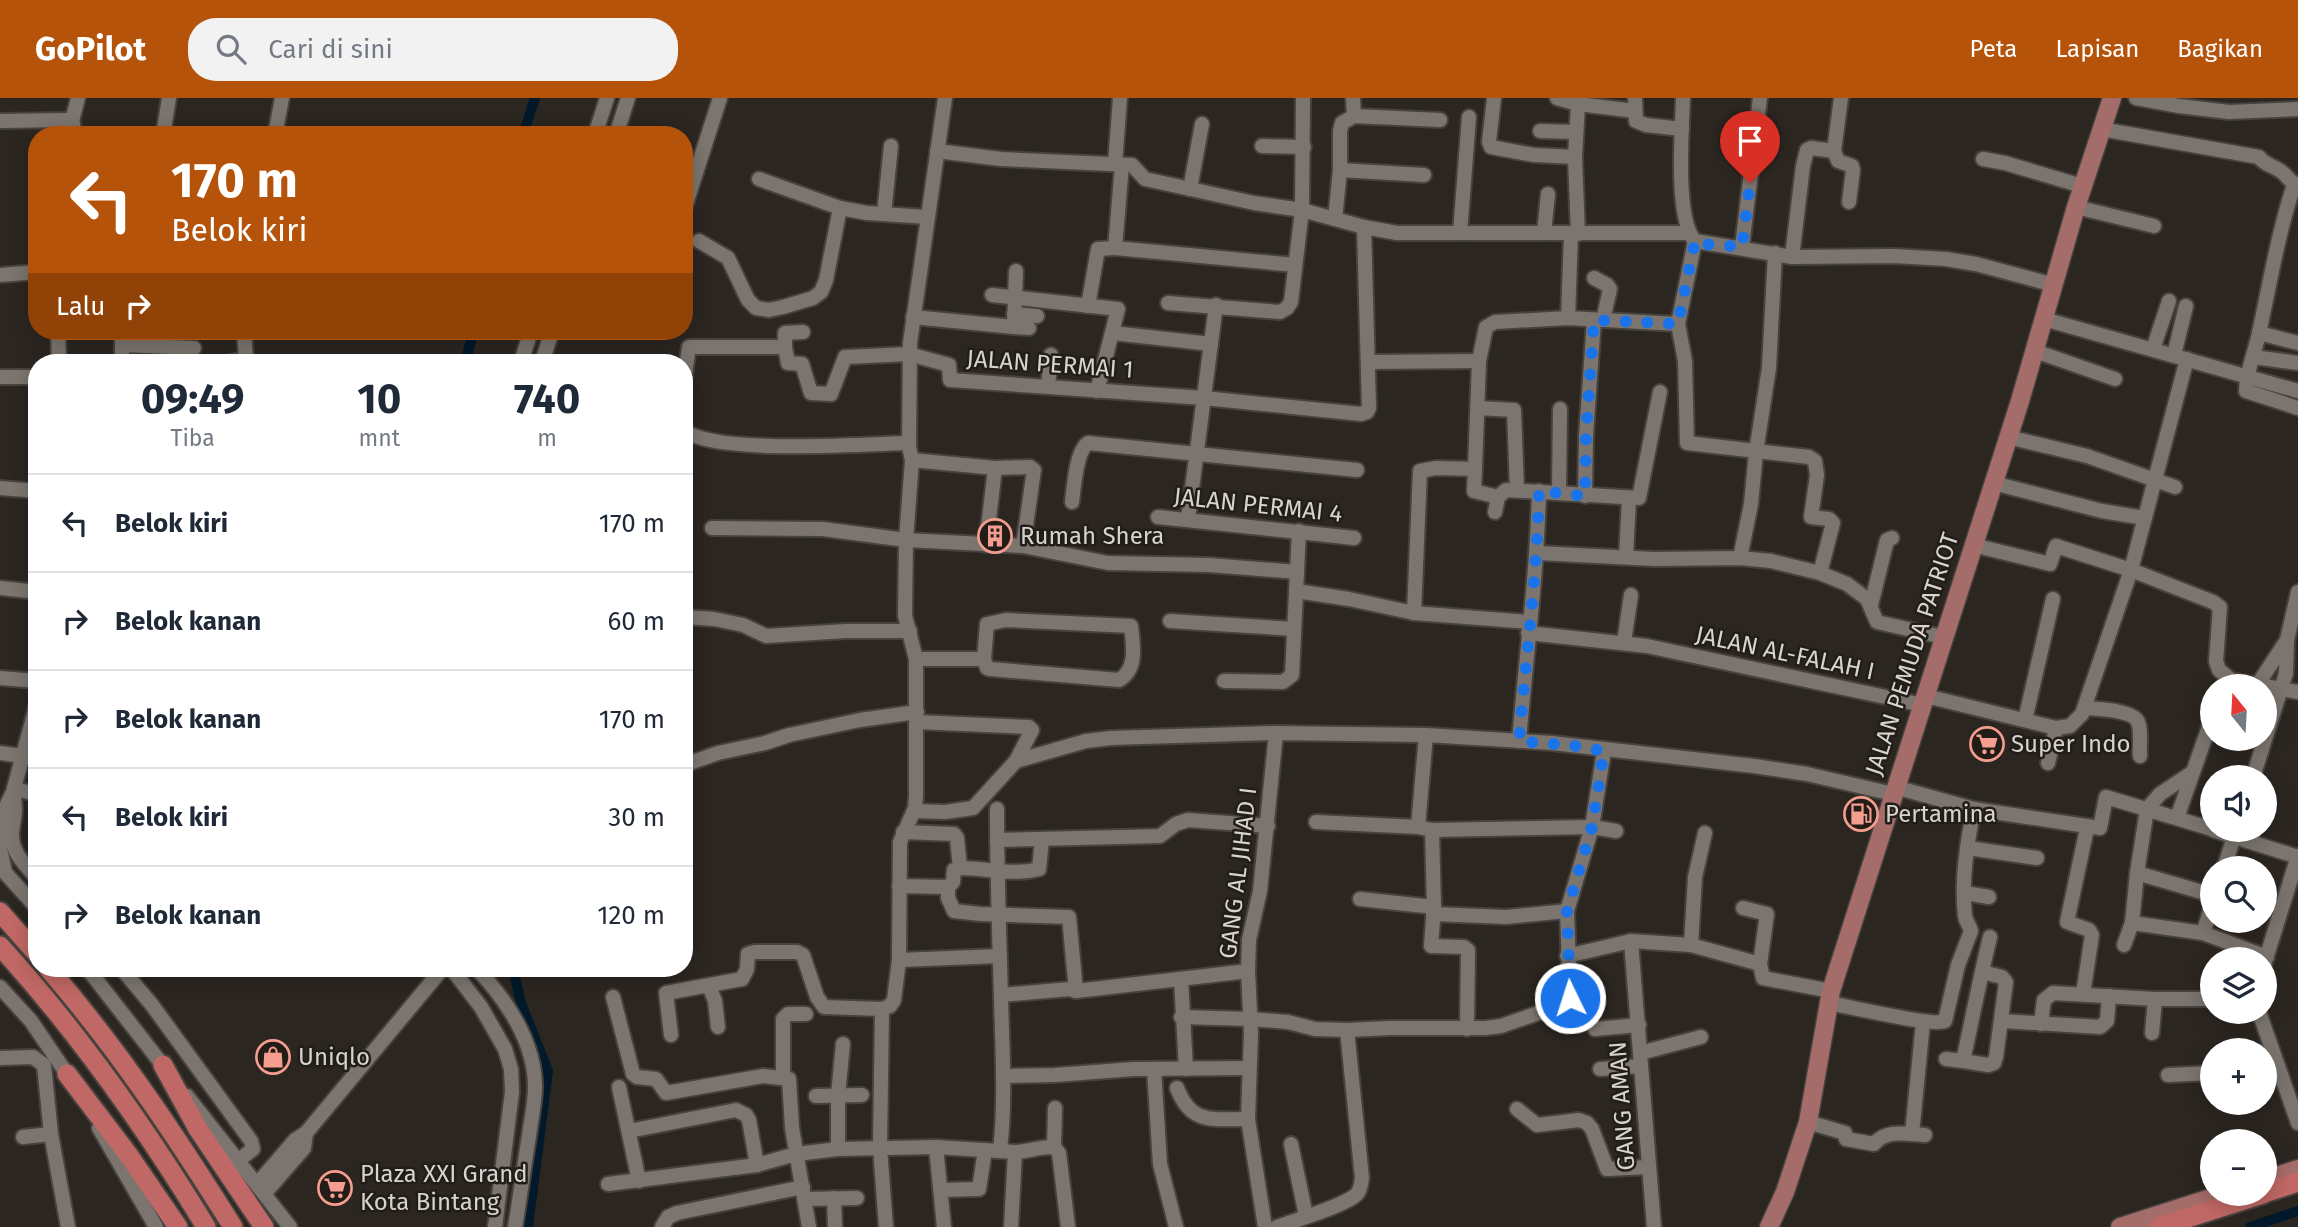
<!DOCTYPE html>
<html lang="id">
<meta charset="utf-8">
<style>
body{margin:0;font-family:"Fira Sans",sans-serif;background:#f2f2f3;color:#1f2937;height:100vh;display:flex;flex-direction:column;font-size:26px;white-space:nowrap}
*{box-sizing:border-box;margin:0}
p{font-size:23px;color:#747a83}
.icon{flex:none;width:38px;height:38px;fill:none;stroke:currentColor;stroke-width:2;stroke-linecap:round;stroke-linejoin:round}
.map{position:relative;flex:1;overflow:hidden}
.details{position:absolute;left:28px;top:256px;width:665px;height:623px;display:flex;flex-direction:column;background:#fff;border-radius:28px;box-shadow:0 4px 18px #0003}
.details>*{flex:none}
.hud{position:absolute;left:28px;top:28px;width:665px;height:214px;border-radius:28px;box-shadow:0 4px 18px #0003;background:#b45309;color:#fff;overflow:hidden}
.needle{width:46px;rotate:342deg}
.buttons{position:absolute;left:2200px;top:576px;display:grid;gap:14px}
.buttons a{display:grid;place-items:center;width:77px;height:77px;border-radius:50%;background:#fff;box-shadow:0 4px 18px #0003;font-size:35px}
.pin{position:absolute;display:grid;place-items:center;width:60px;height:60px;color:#fff;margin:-72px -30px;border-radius:50% 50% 50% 0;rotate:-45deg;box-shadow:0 0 7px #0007}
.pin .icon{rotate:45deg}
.me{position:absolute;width:77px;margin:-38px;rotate:356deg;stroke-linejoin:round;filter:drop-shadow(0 0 5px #0008)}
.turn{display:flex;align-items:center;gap:24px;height:147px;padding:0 28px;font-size:32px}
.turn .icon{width:91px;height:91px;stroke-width:2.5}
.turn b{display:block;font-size:49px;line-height:60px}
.then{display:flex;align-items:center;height:66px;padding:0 28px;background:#0003;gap:14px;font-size:26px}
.eta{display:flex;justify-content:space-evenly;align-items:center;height:119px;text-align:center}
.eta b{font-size:42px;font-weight:700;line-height:49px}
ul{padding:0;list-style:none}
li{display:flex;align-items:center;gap:21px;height:98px;padding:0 28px;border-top:2px solid #e0e1e3}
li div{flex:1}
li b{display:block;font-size:26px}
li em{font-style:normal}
header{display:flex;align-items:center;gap:42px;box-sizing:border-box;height:98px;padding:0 35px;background:#b45309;color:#fff}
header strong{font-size:33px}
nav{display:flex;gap:38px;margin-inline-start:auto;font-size:24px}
.search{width:490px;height:63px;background:#f2f2f3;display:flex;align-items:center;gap:18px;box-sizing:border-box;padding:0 24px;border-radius:28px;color:#747a83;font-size:26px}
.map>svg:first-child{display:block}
</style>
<header>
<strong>GoPilot</strong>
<div class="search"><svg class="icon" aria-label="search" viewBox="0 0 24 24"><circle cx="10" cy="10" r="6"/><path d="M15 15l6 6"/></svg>Cari di sini</div>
<nav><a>Peta</a><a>Lapisan</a><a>Bagikan</a></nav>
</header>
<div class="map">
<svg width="2298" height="1129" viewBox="0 0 2298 1129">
<rect width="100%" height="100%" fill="#2c2621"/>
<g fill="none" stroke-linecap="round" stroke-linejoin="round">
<g stroke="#01192a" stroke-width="10">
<polyline points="523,37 535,0"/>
<polyline points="465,264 474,233"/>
<polyline points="513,870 521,905 548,973 528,1129"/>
<polyline points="2250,1129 2298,1113"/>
</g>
<g stroke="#47423e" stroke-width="18">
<g id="minor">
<polyline points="1353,0 1354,18"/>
<polyline points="1494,0 1489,44 1491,49 1534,57 1575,59"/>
<polyline points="1557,0 1578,6 1575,59 1578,136"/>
<polyline points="1635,0 1636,23 1646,27 1682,31"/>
<path d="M1683,0C1682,33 1675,117 1694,142"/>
<polyline points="1841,0 1834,53 1838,63 1852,68 1853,72 1849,104"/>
<polyline points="2136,0 2179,8 2229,14 2298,11"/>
<polyline points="1578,6 1635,13"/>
<polyline points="0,23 68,22 73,25 74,37"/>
<polyline points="72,23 78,0"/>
<path d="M2101,31L2259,59C2265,67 2271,67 2279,72C2288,77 2288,84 2298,87"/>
<polyline points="1540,33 1576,34"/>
<polyline points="163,37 169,0"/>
<polyline points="275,37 282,0"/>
<polyline points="595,37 607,0"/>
<polyline points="616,37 628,0"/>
<polyline points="1262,48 1304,49"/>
<polyline points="937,53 1001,61 1132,67 1145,81 1254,105 1302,112 1364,129 1397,135 1689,135"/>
<polyline points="1983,61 2005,65 2082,88"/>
<polyline points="1115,66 1120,0"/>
<polyline points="1340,72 1424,77"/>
<polyline points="759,81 840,110 867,115 927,119"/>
<path d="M2294,87C2278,135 2270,185 2259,235C2255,255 2246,273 2246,293L2298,310"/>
<polyline points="1190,91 1202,26"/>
<polyline points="2076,109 2154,128"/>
<polyline points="684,112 720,0"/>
<polyline points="884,116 891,48"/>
<polyline points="1335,121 1340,72 1340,33 1342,25 1354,18 1440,22"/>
<polyline points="1460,135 1469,19"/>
<polyline points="1544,135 1548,96"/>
<polyline points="699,143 728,160 748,202 756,210 769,212 783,209 813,200 821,194 826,182 840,110"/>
<polyline points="1695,143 1792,159 1894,158 1946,161 1976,166 2054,187"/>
<polyline points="1742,149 1760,0"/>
<polyline points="1115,150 1295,167"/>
<polyline points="1792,159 1803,68 1807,52 1811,50 1834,53"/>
<polyline points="0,177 37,174"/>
<polyline points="1594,180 1607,187 1610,191 1603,222"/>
<polyline points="992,197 1118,211 1097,293"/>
<polyline points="1168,205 1280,214 1287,210 1291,204 1302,112 1303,0"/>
<polyline points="1088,208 1098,151 1115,150 1122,67"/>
<polyline points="1014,216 1037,218"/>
<polyline points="913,219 1014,229 1016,173"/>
<polyline points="1568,220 1571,136"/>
<polyline points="2044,221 2298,293"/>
<polyline points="1678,226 1685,263 1687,345 1809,359 1815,363 1817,377 1811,419 1829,421 1833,425 1820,475"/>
<polyline points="1014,229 1029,230"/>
<polyline points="58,233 59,264"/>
<polyline points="122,233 122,264"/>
<polyline points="1113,235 1211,246"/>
<polyline points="2259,235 2298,245"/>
<polyline points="122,247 194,250"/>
<polyline points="785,249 785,235 803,234"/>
<polyline points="2153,251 2169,203"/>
<polyline points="2035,253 2115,281"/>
<polyline points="2174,257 2186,208"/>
<polyline points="2253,259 2298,265"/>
<polyline points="231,264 246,261 244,233"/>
<polyline points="521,264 531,233"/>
<polyline points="542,264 552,233"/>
<polyline points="1369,264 1479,263"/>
<polyline points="0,279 37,279"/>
<polyline points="684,283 689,249 785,249 788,265 802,266 811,295 831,296 845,259 909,256 949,267 950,282 1204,300 1361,316 1367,314 1369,310 1364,129"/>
<polyline points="1048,288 1051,257"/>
<polyline points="1478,310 1514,312 1517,392"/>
<path d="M684,332C713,357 865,346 909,345"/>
<polyline points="2008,339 2087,358 2175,389"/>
<polyline points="912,362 995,370 1030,369 1034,372 1023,448"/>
<polyline points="1475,371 1474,393 1498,399"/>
<polyline points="1993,385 2102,413 2145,420"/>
<polyline points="0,390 37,393"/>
<polyline points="1559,395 1560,311"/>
<polyline points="1585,398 1586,338 1594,222"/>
<path d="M1072,404C1074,389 1076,353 1088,345L1357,372"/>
<polyline points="1495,414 1498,399 1506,392 1639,400 1660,294"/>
<polyline points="1158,419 1354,440"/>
<polyline points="1188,421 1216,207"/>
<polyline points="712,430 823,431 906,442 1023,448 1108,465 1209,467 1297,474"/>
<polyline points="986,447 995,370"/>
<polyline points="1973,447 2050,466 2056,448 2131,472 2213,504 2220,509 2216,563 2219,572 2231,582 2298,594"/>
<polyline points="1538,455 1654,461 1740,460 1771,463 1820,475 1847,486 1867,501 1877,524 1943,539"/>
<polyline points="1626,459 1629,401"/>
<polyline points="1740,460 1751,406 1756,354 1769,270 1775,155"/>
<polyline points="0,490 37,494"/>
<polyline points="1296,493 1349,501 1414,515 1529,524"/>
<polyline points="1871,507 1887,442 1892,440"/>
<polyline points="1414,515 1420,373 1436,370 1475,371 1479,263 1486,229 1495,224 1568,220 1678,226 1695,143"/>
<polyline points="684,519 714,521 743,527 766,538 846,533 910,533"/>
<polyline points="1170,523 1294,531"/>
<polyline points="1528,535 1647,548 1923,607"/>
<polyline points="1624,544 1631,497"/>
<path d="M916,561H984L987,526L1006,522L1131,528C1133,547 1138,571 1119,582L990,571L987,570L984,561"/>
<polyline points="0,580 37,583"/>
<polyline points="1224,583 1283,584 1292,577 1299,433"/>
<polyline points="2258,586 2287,542"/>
<polyline points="1926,598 2056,630 2070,628 2082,616 2131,472 2187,261"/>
<path d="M2085,610C2097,611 2133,612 2138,624C2142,633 2139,648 2140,658"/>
<polyline points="2025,622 2053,501"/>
<path d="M1519,643C1526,560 1537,476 1539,393"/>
<polyline points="0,655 22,658"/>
<polyline points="1016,663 1086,643 1111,640 1276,635 1426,637 1552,645 1754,668 1807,676 1893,696"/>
<polyline points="2048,665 2056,630"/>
<polyline points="684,667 718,655 765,645 789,637 860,622 917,614"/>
<polyline points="2253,679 2286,575 2287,542 2298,494"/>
<polyline points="1895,689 1974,711 2100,730 2106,699 2212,731"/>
<polyline points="14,691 37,696"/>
<path d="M13,695C17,714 14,718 12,735C11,754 25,767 37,780"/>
<path d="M997,711C997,773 999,835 1001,898C1002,949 1006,1001 1000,1052"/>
<polyline points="914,713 945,714 973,710 1016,663 1032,632 1029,629 917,624"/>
<polyline points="3,716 0,750 5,774"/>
<polyline points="2177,720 2212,620"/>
<polyline points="0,721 13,694 37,605"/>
<polyline points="1316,724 1418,729 1432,732 1592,729 1616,733"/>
<polyline points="1418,729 1426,637"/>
<polyline points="1432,732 1434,809 1431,848 1464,849 1468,852 1467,931"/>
<polyline points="2213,732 2298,759"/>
<polyline points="997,742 1160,738 1176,726 1188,722 1268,728"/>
<polyline points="1968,750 2037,760"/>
<polyline points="0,769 37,810"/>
<path d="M960,770C986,770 1013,778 1039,771L1042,742"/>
<polyline points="2224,770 2236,732"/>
<polyline points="2137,775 2147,711 2160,696 2190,676"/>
<polyline points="899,788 948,789 953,784 954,772 960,770 957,740 954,736 903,734"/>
<polyline points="948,789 948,800 954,813 981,816 1069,819 1076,893"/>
<polyline points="1965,795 1989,799"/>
<polyline points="1360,801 1434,809"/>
<polyline points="1433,816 1506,819 1567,813"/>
<polyline points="2132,825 2203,835 2212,807"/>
<polyline points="2203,835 2267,859"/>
<polyline points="1631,843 1654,1129"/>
<polyline points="1691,847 1760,866 1767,816 1743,810"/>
<polyline points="2124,847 2132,825 2137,775 2212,797"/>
<polyline points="1567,858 1631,843 1691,847 1695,779 1705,735"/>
<polyline points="899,862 1000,858"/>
<polyline points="1760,866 1763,880 1831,893"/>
<polyline points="2264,867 2298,758"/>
<polyline points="87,870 168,974"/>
<polyline points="121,870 152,907 251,1043 253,1051 239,1062"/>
<polyline points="451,870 481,909 505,951 511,971 512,994 495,1129"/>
<path d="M476,870C506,901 535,944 535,989C535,1005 531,1022 529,1038C524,1068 520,1099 515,1129"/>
<path d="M1982,874L2002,879L2006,884L1996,959L1994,965L1988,967L1963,963C1972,922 1980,880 1990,839"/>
<polyline points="1181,881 1186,971"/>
<polyline points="709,888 715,903 718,929"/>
<polyline points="0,889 31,923 71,982"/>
<polyline points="2083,896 2092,837 2089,832 2067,824 2086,735"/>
<polyline points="1001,897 1070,891 1076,893 1248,873"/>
<polyline points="613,899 633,976 637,979 656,981 666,995 763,978 789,981 792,1030 809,1129"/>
<path d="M1828,905C1848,908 1933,929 1945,923L1958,867L1971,833C1970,828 1966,824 1965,818C1961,784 1967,744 1974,711"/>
<polyline points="2259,914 2298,1025"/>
<polyline points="1181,919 1250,921 1288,924 1315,931 1347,932 1390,930 1486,930 1501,928 1567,905 1570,900 1567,813 1592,729 1604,653"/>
<polyline points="2002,923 2100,929 2107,923 2109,898"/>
<polyline points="2041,926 2044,902 2053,895 2155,901 2212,901"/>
<polyline points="1595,931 1639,927"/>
<polyline points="2152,935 2155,901"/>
<polyline points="671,937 666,895 742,881 747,871 748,856 755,854 797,854 803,857 817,899 824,909 882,911"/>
<polyline points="1640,955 1701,939"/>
<polyline points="0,960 33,959 44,967 51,1036 68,1129"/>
<polyline points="1946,961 1963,963"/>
<polyline points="1154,971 1160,1066 1176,1129"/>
<polyline points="1600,971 1640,968"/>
<polyline points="2168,977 2212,975"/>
<polyline points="1003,978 1055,977 1134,971 1249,970"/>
<polyline points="783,979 783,921 788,916 806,916"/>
<polyline points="619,989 639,1083"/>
<path d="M1177,990C1191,1027 1213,1021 1248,1021"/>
<polyline points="187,998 290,1129"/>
<polyline points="816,998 862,997"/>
<polyline points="1517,1011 1537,1027 1579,1022 1587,1025 1592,1031 1607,1071 1649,1069"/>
<path d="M1808,1024L1845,1035L1846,1041L1874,1046C1886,1031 1907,1036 1925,1037"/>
<polyline points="99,1030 156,1129"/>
<polyline points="629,1033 736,1012 746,1017 749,1022 757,1067"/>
<polyline points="1912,1036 1923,924"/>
<polyline points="23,1039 51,1036"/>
<polyline points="1291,1046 1306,1118"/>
<polyline points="936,1049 944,1129"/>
<polyline points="1054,1049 1055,1010"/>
<polyline points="838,1051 838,997 843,946"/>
<polyline points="258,1085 295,1042 306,1035 443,870"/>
<path d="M608,1086L757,1067L796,1056L838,1051L936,1049L1015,1054C1030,1053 1038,1049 1054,1049L1059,1055L1068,1129"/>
<polyline points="941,1092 979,1091 985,1052"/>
<polyline points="265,1095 304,1050 306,1035"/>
<polyline points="834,1100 835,1129"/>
<polyline points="805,1101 857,1100"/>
<polyline points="662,1129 668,1119 677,1115 803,1089"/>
<polyline points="886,1129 880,1050 882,911 890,908 894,902 899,862 900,744 915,710 916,698 916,561 905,518 906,442 912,362 909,349 910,245 945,0"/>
<polyline points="1011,1129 1015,1054"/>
<polyline points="1265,1129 1248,1021 1251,935 1248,873 1249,842 1260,793 1276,635"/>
<path d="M1277,1129C1295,1122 1345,1108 1357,1096C1361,1091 1361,1085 1362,1080L1347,932"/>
</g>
</g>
<g stroke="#47423e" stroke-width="21">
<g id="major">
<polyline points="2264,1082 2298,1071"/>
<polyline points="1769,1129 1785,1094 1808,1024 1831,893 2020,303 2076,109 2112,0"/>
<polyline points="2120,1129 2223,1096"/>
</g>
</g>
<g stroke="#47423e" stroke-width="23">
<g id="highway">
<polyline points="0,814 37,856"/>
<path d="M0,848C78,934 146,1030 206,1129"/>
<path d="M48,870C118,951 176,1038 233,1129"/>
<polyline points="163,967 198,1031 264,1129"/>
<polyline points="67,976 130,1059 178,1129"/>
<polyline points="2264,1095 2298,1084"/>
<polyline points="2159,1129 2263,1096"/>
</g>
</g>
<use href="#minor" stroke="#7c756f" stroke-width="14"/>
<use href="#major" stroke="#a56d69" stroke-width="18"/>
<use href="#highway" stroke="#c06865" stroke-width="19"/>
</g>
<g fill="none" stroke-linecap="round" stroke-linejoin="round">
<path stroke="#1a73e8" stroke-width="12" stroke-dasharray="0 21.6" d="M1570,900L1567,813L1592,729L1604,653L1575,648L1519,643C1526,560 1537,476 1539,393L1585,398L1586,338L1594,222L1678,226L1695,143L1703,146L1742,149L1750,85"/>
</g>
<defs>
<g id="building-ring" transform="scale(1.75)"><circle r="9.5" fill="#231d18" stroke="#f59d8e" stroke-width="1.5"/><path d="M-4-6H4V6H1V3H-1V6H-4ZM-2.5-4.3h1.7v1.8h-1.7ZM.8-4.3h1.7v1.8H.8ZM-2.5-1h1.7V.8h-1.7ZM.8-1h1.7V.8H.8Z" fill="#f59d8e"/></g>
<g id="supermarket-ring" transform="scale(1.75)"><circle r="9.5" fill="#231d18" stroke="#f59d8e" stroke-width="1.5"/><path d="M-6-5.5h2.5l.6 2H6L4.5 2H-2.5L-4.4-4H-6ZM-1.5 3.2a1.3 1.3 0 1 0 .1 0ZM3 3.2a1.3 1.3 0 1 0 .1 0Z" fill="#f59d8e"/></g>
<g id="fuel-ring" transform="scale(1.75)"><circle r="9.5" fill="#231d18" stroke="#f59d8e" stroke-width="1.5"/><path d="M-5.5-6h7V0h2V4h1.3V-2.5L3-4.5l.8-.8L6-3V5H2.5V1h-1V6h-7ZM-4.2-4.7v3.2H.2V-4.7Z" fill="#f59d8e"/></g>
<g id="shop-ring" transform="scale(1.75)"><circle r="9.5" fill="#231d18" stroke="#f59d8e" stroke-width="1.5"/><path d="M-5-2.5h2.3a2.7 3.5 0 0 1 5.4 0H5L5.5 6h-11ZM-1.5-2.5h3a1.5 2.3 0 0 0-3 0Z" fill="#f59d8e"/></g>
</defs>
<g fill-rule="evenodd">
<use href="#building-ring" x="995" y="438"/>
<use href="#supermarket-ring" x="1987" y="646"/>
<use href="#fuel-ring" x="1861" y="716"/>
<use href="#shop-ring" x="273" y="959"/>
<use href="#supermarket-ring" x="335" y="1090"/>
</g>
<g text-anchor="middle" stroke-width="5" stroke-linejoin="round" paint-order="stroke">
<g font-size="24" fill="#d7d3d0" stroke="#231d18">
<text transform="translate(1050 266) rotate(4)" y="8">JALAN PERMAI 1</text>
<text transform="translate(1258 407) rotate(6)" y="8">JALAN PERMAI 4</text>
<text transform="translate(1785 555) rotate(12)" y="8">JALAN AL-FALAH I</text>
<text transform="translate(1912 556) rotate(-72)" y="8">JALAN PEMUDA PATRIOT</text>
<text transform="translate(1238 775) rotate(-83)" y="8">GANG AL JIHAD I</text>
<text transform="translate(1622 1008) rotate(-94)" y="8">GANG AMAN</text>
</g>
<g font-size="24" fill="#d7d3d0" stroke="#231d18" text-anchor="start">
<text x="1020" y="446">Rumah Shera</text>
<text x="2011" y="654">Super Indo</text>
<text x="1885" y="724">Pertamina</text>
<text x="298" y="967">Uniqlo</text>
<text x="360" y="1084">Plaza XXI Grand<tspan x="360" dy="28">Kota Bintang</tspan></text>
</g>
</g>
</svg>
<div class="buttons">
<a><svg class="needle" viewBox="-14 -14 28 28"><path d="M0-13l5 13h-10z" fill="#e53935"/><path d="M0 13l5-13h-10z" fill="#747a83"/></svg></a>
<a><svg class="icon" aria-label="sound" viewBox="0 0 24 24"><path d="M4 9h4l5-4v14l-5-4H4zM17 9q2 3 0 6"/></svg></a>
<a><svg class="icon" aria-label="search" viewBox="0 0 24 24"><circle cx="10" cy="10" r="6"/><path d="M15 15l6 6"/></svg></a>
<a><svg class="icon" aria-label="layers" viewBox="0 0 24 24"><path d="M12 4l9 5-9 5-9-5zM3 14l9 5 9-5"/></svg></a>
<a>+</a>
<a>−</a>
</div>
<div class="pin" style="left:1750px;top:85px;background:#d93025"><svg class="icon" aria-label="arrive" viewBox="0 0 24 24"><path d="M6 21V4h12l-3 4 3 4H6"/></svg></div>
<svg class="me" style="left:1570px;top:900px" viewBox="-20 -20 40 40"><circle r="17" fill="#1a73e8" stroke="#fff" stroke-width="3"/><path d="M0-11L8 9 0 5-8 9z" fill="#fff"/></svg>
<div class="hud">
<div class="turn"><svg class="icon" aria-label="left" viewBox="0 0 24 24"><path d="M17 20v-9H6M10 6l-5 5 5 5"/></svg><div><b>170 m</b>Belok kiri</div></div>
<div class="then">Lalu<svg class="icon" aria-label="right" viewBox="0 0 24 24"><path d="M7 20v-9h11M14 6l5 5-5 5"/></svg></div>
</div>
<section class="details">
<div class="eta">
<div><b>09:49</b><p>Tiba</p></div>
<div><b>10</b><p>mnt</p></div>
<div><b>740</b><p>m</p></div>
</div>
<ul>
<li><svg class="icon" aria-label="left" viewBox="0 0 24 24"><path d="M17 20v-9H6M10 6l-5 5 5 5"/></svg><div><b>Belok kiri</b></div><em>170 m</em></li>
<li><svg class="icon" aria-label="right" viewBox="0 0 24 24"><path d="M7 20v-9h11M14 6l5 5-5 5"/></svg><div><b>Belok kanan</b></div><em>60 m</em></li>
<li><svg class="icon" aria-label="right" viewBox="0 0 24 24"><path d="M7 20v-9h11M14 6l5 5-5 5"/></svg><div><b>Belok kanan</b></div><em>170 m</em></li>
<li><svg class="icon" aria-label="left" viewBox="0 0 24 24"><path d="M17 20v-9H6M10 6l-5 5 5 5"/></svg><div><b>Belok kiri</b></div><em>30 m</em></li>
<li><svg class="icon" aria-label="right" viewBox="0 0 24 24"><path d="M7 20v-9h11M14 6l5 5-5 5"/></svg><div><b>Belok kanan</b></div><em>120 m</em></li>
</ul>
</section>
</div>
